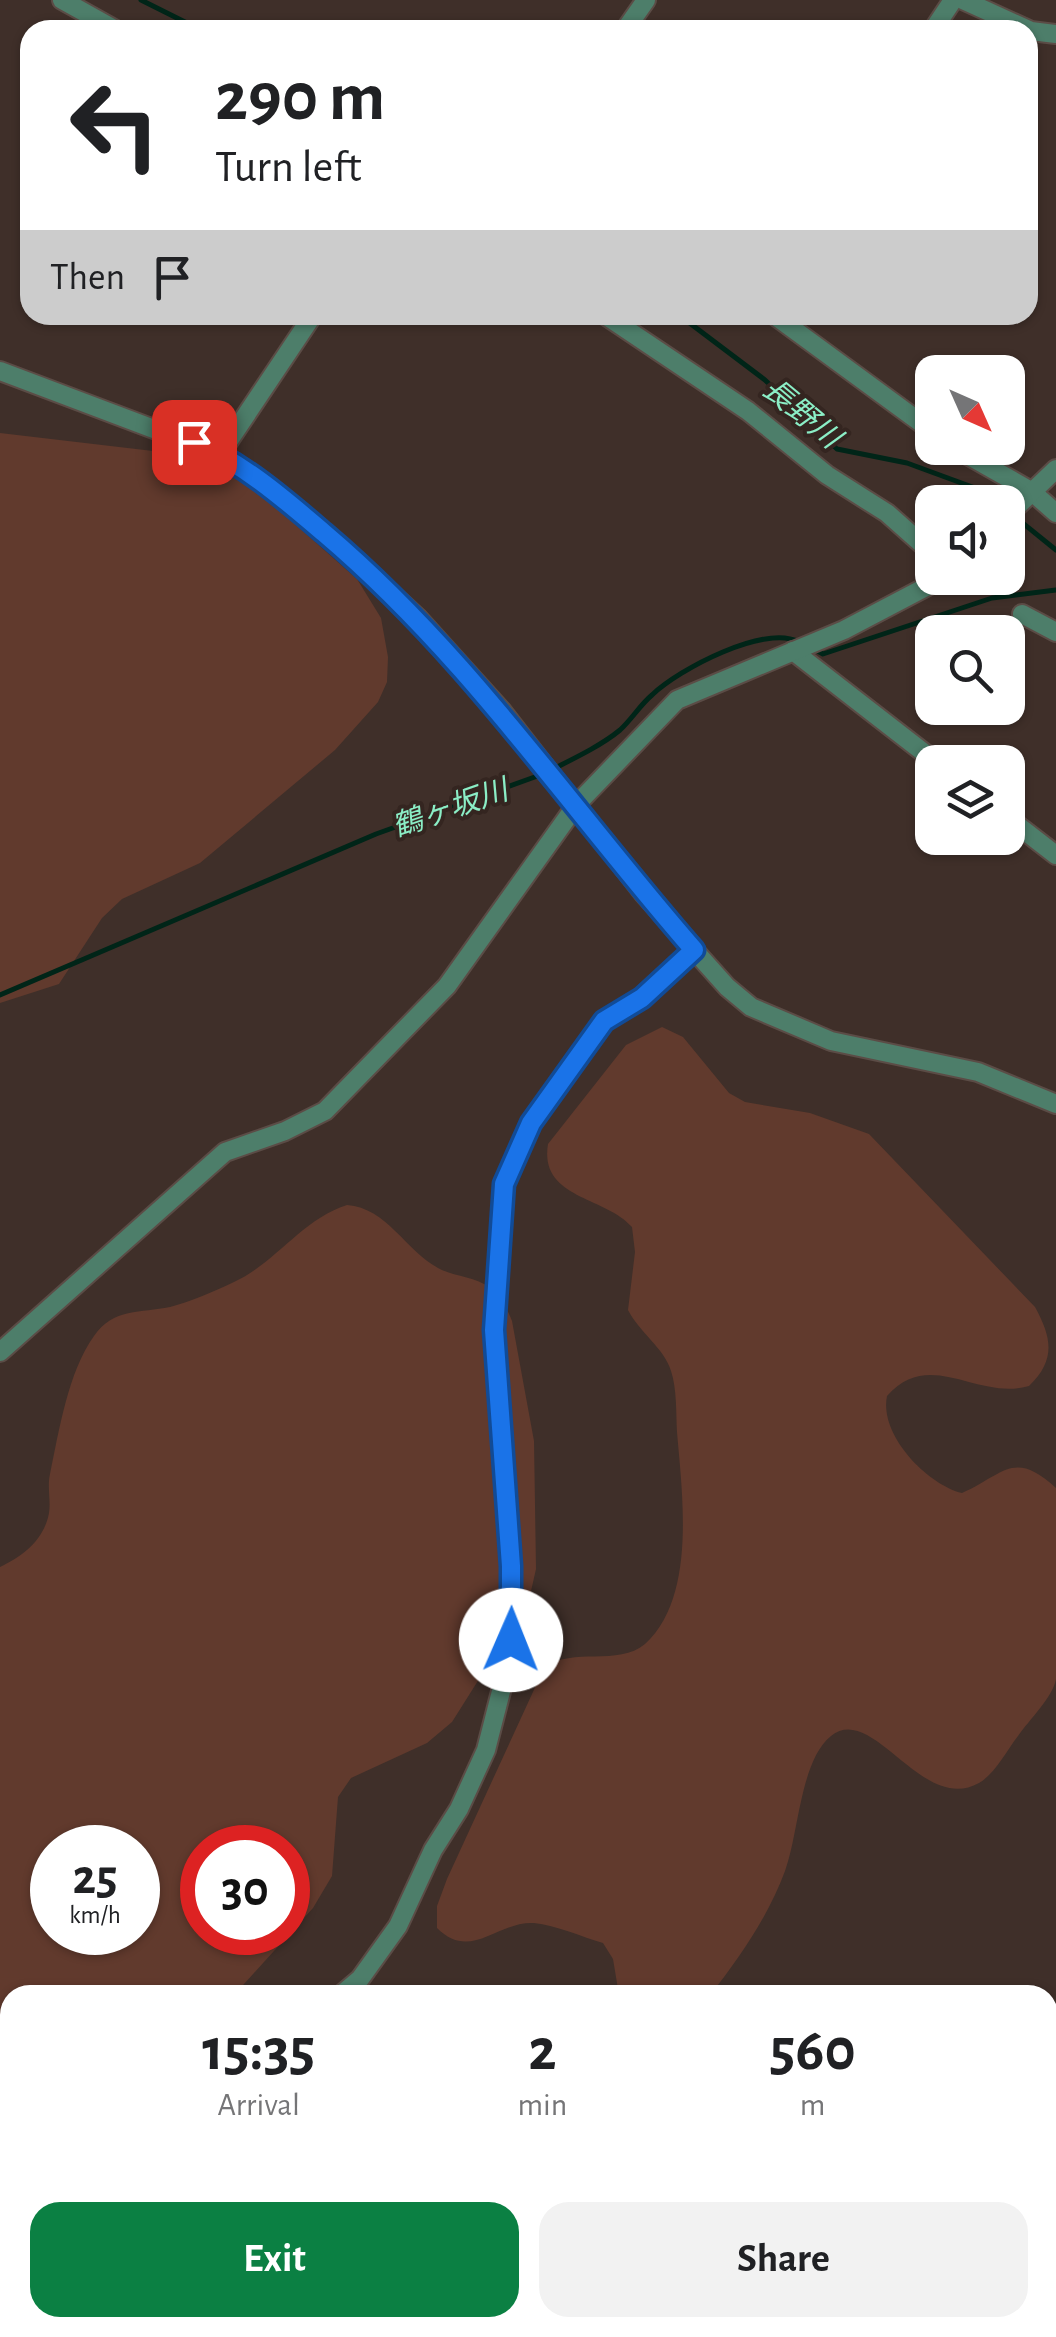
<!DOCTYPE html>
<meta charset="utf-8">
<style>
body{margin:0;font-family:"Alegreya Sans","Noto Sans JP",sans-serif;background:#f2f2f2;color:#202124;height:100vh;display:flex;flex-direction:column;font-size:38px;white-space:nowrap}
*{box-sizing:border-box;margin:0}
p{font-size:32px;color:#757577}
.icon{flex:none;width:55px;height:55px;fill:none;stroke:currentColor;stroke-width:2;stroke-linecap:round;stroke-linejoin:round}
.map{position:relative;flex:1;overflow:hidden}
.drawer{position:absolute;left:0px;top:1985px;width:1058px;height:352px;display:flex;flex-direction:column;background:#fff;border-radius:30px 30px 0 0;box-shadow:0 2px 8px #0004}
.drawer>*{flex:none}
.guide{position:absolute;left:20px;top:20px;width:1018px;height:305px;border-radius:30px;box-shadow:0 2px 8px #0004;background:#fff;color:#202124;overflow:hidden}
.needle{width:65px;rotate:135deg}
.tools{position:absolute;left:915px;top:355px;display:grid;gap:20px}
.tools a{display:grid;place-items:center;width:110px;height:110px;border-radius:20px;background:#fff;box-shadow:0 2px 8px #0004;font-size:50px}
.speed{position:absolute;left:30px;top:1825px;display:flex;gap:20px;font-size:50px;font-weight:700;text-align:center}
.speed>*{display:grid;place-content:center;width:130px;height:130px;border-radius:50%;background:#fff;box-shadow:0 2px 8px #0004;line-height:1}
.speed small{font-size:25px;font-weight:400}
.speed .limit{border:15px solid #d22;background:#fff;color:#111}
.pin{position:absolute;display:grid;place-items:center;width:85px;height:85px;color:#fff;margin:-42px;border-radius:20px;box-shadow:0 5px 15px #0006}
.me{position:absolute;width:110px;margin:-55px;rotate:1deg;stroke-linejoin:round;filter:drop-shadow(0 0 8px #0008)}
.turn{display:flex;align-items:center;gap:35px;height:210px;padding:0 30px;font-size:45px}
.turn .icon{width:130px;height:130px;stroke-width:2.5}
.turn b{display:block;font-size:70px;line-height:85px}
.then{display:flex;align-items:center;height:95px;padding:0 30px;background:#0003;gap:20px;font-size:38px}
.eta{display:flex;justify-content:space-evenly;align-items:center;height:170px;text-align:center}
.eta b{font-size:60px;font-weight:600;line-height:70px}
.button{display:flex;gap:20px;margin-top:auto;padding:20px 30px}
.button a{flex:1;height:115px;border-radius:30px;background:#0b8043;color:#fff;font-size:40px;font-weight:600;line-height:115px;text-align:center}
.button a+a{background:#f2f2f2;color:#202124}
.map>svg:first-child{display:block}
</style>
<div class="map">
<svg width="1056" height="2337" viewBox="0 0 1056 2337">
<rect width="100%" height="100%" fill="#3f2f29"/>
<g fill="#613a2d" fill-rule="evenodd">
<polygon points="0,433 187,455 242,477 357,579 381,618 388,657 387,682 378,702 335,750 200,863 122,899 102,918 59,984 0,1003"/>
<path d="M662,1027L683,1037L729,1093L745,1102L810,1113L869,1134L1035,1307C1052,1338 1056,1360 1029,1386C977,1401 930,1347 887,1396C879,1435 927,1484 962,1493C1004,1474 1014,1449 1056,1488C1056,1534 1056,1580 1056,1626C1056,1643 1056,1663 1056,1679C1053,1697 1029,1720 1018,1736C1007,1750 995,1774 979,1783C922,1815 873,1702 831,1736C800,1761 799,1833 785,1871C769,1915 739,1959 710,1995H619L613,1959L603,1943C582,1937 556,1925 534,1923C497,1921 471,1962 437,1928V1906L447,1879L544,1668C573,1646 618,1667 645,1644C697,1597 682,1493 677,1432C676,1413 677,1389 671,1371C664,1348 639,1332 628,1310L635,1252L632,1227C605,1196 539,1199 548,1144L626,1045Z"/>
<path d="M347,1205C387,1208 405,1250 438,1268C454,1277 475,1276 490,1288C501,1297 507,1308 512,1321L534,1441L536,1569L529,1600L452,1722L427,1743L351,1778L338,1797L332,1876L313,1908L234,1995H10V2169L0,2173V1567C23,1556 44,1540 49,1513C51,1500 47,1487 50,1474C59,1431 68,1372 94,1336C113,1308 141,1313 170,1307C190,1302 215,1291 234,1282C277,1262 301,1220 347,1205ZM52,1848H138V1932H52ZM202,1848H288V1932H202Z"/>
<polygon points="10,2293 10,2328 163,2328 169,2337 0,2337 0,2296"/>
</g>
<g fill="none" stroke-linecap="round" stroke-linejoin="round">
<g stroke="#002518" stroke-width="5">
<polyline points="141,0 201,30"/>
<polyline points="679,315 765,380 837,449 907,463 975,488 995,502"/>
<polyline points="1014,516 1056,550"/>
<polyline points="814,649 823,654 992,598 1056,590"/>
<path d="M553,769C575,758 602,745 620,730C632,719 640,705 652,695C679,669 765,624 799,642"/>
<polyline points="0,995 376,834 543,774"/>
</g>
<g stroke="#5b4c46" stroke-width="22">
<g id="minor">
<polyline points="62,0 116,30"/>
<polyline points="963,0 1031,31 1056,34"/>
<polyline points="625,30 646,0"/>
<polyline points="933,30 953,0"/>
<polyline points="605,315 748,411 827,475 887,513 932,553"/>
<polyline points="774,315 932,431"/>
<polyline points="0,371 220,454 256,477 342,548 418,618 501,710 644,894 727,987 751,1007 831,1041 978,1072 1056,1104"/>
<polyline points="955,448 1031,491 1056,513"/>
<polyline points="220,454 313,315"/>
<polyline points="1008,515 1056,469"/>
<polyline points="1022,614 1056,632"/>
<polyline points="793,651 936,762"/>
<polyline points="1008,818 1056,855"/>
<polyline points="0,1352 225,1152 285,1131 325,1111 447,986 577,804 677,700 844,630 943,578"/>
<polyline points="341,1995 360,1979 398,1926 433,1850 459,1809 486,1750 508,1664 511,1566 494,1329 504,1184 531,1123 604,1021 643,998 693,950"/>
<polyline points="0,2232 10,2234"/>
<polyline points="387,2328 391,2337"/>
</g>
</g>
<use href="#minor" stroke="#4d7e6a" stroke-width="18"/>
</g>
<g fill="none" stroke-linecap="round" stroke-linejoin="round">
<g stroke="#114b97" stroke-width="25">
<path id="route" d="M194,442C244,464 283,498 324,533C468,655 571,809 694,950L642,998L604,1021L531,1123L504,1184L494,1330L511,1566V1640"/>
</g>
<use href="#route" stroke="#1a73e8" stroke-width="18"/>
</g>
<g text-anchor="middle" stroke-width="8" stroke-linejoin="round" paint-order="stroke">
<g font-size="30" font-style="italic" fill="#8beec6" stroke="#342520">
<text transform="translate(802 413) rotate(40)" y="10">長野川</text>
<text transform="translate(450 808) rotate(-19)" y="10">鶴ヶ坂川</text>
</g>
</g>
</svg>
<div class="tools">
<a><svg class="needle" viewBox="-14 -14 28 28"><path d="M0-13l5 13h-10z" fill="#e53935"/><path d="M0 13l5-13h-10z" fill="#757577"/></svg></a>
<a><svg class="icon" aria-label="sound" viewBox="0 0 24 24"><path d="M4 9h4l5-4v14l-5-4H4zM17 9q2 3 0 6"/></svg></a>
<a><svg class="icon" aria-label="search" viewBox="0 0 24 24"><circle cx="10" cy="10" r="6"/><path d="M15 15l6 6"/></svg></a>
<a><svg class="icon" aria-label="layers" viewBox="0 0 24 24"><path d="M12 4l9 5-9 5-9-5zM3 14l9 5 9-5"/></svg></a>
</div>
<div class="speed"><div>25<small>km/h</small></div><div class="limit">30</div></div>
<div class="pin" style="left:194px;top:442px;background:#d93025"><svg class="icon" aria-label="arrive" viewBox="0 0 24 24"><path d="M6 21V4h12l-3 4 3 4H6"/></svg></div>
<svg class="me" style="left:511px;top:1640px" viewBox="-20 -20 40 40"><circle r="19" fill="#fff"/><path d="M0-13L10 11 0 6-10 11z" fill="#1a73e8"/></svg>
<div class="guide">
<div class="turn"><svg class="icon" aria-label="left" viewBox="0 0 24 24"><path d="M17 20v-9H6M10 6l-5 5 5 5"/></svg><div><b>290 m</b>Turn left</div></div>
<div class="then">Then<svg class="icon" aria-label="arrive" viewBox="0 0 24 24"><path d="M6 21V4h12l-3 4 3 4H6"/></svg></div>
</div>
<section class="drawer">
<div class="eta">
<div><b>15:35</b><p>Arrival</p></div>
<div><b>2</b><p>min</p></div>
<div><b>560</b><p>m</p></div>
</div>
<div class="button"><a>Exit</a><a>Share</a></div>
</section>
</div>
